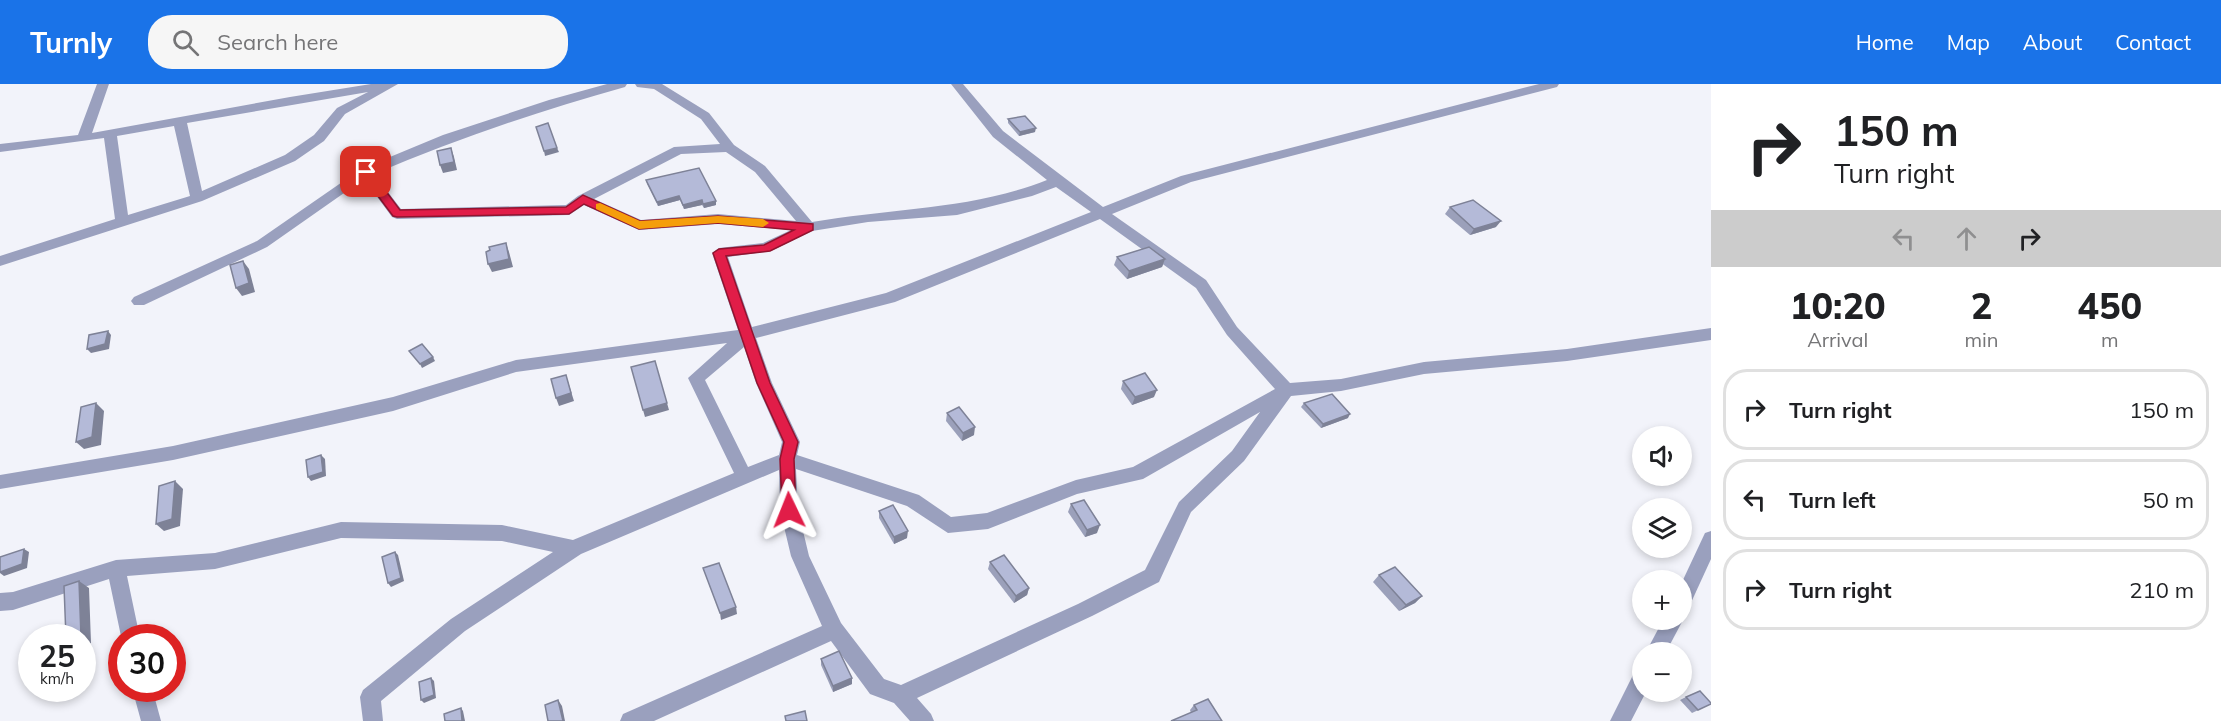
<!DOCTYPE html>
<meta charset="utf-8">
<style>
body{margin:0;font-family:Mulish,sans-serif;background:#f6f6f6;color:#202124;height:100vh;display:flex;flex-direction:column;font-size:22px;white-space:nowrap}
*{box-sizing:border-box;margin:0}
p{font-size:20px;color:#757577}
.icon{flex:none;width:33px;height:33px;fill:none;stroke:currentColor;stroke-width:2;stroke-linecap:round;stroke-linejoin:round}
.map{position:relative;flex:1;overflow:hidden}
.sheet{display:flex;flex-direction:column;background:#fff;width:510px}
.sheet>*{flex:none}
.guide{background:#fff;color:#202124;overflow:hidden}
.tools{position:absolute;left:1632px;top:342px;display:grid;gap:12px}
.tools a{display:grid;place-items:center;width:60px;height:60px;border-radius:50%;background:#fff;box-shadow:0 3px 9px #0003;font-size:30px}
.speed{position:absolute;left:18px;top:540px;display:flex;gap:12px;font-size:30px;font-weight:700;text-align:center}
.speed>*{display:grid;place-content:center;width:78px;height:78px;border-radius:50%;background:#fff;box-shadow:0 3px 9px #0003;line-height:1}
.speed small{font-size:15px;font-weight:400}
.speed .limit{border:9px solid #d22;background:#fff;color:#111}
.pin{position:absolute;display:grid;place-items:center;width:51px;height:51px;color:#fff;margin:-26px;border-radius:12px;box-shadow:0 3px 9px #0006}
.me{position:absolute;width:66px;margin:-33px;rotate:358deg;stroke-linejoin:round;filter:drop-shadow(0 0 4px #0008)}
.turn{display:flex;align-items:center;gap:21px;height:126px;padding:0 24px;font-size:27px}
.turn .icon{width:78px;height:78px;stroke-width:2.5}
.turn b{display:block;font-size:42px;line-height:51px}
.lanes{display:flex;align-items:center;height:57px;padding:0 24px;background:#0003;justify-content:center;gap:30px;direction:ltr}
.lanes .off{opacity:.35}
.eta{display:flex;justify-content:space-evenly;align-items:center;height:102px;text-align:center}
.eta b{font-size:36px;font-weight:800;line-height:42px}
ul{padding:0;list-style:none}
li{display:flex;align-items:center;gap:18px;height:81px;margin:0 12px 9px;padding:0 12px;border:3px solid #e0e0e0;border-radius:24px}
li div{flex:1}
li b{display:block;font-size:22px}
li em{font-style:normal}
header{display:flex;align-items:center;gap:36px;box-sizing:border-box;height:84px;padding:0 30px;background:#1a73e8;color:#fff}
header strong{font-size:28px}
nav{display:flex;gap:33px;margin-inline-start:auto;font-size:21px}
.search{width:420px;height:54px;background:#f6f6f6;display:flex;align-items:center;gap:15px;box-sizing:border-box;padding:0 21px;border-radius:24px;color:#757577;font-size:22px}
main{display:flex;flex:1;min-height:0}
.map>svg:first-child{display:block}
</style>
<header>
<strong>Turnly</strong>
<div class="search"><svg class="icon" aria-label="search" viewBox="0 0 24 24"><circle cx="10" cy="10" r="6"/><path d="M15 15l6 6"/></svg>Search here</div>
<nav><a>Home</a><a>Map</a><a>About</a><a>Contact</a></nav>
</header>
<main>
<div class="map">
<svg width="1711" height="637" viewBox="0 0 1711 637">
<rect width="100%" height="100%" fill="#f2f3fa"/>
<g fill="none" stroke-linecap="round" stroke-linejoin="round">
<g fill="#9aa0be" fill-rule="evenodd">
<path d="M97,0H109L92,49L290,13L371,0H398L345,30L324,57L295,77L202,117L0,182V172L115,135L104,54L0,68V60L78,51ZM368,8L337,24L314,51L285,71L202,107L187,39ZM174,42L190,112L128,131L117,52Z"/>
<path d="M607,0H627L625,3C539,27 456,55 374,90L401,125L566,121L578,112L674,63L720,60L701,35L654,5L637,3L635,0H662L709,29L734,61L765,82L812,138C892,124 971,126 1047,96L993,53L951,0H963L1003,47L1103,123L1181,92L1539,0H1559L1557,3L1191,98L1112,130L1206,196L1237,243L1290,299L1341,295L1424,278L1567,265L1711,244V256L1567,277L1424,290L1341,307L1291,312L1244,377L1191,428L1159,498L1092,532L917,614L931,630L934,637H910L894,619L870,610L831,557L654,637H620L623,630L822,542L791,472L780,426L779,386L581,470L465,547L381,617L383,637H363L360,613L363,606L451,535L553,468L502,457L341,454L215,485L127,492L140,554H122V557L109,495L13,526L0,527V509L13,508L116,476L215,469L341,438L502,441L573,456L734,389L688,294L727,259L516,288L393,327L173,376L0,405V391L173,362L393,313L516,276L738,246L712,169L719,164L763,159L791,146L718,140L639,146L584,121L569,131L397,135L392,133L364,95L267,163L144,221H134L131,217L134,213L257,157L361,85L443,51L549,16ZM726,68L755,88L796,137L718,130L641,136L594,115L681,70ZM1056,103L1091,128L886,209L752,243L728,173L771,167L812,147L868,138L957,131L1032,112ZM1100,135L1196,204L1227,251L1275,305L1133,383L1076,396L987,429L951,433L919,411L797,371L800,358L772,299L756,254L895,218ZM744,263L756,299L782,358L779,371L748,383L705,296ZM1260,328L1232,367L1179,418L1145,486L1078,520L901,601L884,595L841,539L809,472L798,426L796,385L907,422L948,449L988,445L1077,410L1143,395Z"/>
<polygon points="1711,447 1711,475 1689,523 1682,526 1682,498 1705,449"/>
<polygon points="1682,533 1683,536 1666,568 1646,568 1663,536 1682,536"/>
<polygon points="1642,584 1642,608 1646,608 1631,637 1610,637 1635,587"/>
<polygon points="132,604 152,604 161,637 141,637"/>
</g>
</g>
<g fill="#9ba0ba">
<polygon points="1008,35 1035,48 1019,52 1008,39"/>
<polygon points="646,96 716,121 704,124 702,121 684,125 680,116 658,122 647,100"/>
<polygon points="1450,123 1496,143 1470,151 1445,130"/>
<polygon points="1117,173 1165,175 1162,183 1127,195 1114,181"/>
<polygon points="1123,297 1154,313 1132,321 1121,305"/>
<polygon points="1304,319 1348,334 1321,344 1301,323"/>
<polygon points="947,329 974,351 962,357 946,337"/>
<polygon points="1071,420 1097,449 1085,453 1068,428"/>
<polygon points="879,427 907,454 894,460 879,434"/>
<polygon points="990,478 1029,504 1027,511 1014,519 988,485"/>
<polygon points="1379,491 1422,512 1415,519 1399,527 1373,498"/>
<polygon points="821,575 852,600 833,608 821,581"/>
<polygon points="1686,613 1711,620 1692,629 1680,616"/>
<polygon points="1194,621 1222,637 1191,629 1190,626"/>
</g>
<g fill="#7e8297">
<polygon points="1036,44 1035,48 1019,52 1020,48"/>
<polygon points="451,64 454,73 457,86 443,89 440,81"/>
<polygon points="557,64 559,68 545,72 544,67"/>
<polygon points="679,112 680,116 658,122 657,118"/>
<polygon points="702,116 702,121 684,125 683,121"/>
<polygon points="716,117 716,121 704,124 703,120"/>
<polygon points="1501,137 1496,143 1470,151 1474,145"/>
<polygon points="506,159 509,168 513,183 492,188 488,180"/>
<polygon points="1165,175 1162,183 1127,195 1129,187"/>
<polygon points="243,177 249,185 255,208 242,212 236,204"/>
<polygon points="108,247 111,251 109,265 91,269 87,265"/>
<polygon points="433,273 435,277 422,284 420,280"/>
<polygon points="566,291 574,317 559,322 556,314"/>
<polygon points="1157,306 1154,313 1132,321 1135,313"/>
<polygon points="96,319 104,327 101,361 84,365 76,358"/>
<polygon points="667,319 669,326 645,333 643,326"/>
<polygon points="1350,330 1348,334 1321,344 1323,340"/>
<polygon points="975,343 974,351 962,357 963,349"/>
<polygon points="321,371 325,375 326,392 311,397 308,393"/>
<polygon points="175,397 183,405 180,442 164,447 156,440"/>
<polygon points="1100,441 1097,449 1085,453 1087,446"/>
<polygon points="908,447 907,454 894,460 894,453"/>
<polygon points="24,465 29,468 27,484 4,492 0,489 0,488"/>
<polygon points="395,468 398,471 404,497 391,503 388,499"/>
<polygon points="79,497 89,504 91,559 82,563 82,554 80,554"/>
<polygon points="1029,504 1027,511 1014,519 1016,512"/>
<polygon points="1422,512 1415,519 1399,527 1406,521"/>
<polygon points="736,523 737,530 721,536 720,529"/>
<polygon points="431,594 434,597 436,614 424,619 421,616"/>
<polygon points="852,594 852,600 833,608 833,602"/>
<polygon points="558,616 562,622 565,637 563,637"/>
<polygon points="461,624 463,627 465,637 462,637"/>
</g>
<g fill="#b4bad8" stroke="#7e8297" stroke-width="1.5">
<polygon points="1025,32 1036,44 1020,48 1008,35"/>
<polygon points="548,39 557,64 544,67 536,43"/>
<polygon points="451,64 454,78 440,81 437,67"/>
<polygon points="699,84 716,117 703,120 702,116 683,121 679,112 657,118 646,96"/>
<polygon points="1473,116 1501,137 1474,145 1450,123"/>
<polygon points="506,159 509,175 488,180 486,168 490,166 489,163"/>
<polygon points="1149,163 1165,175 1129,187 1117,173"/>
<polygon points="243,177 249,199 236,204 230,181"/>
<polygon points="108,247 105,260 87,265 89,251"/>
<polygon points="422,260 433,273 420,280 409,267"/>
<polygon points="655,277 667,319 643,326 631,283"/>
<polygon points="1145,289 1157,306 1135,313 1123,297"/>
<polygon points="566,291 571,309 556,314 551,295"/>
<polygon points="1332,310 1350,330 1323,340 1304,319"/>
<polygon points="96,319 92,353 76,358 81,323"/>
<polygon points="959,323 975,343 963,349 947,329"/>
<polygon points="321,371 323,388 308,393 306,376"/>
<polygon points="175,397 172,435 156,440 159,402"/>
<polygon points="1084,416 1100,441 1087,446 1071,420"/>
<polygon points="893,421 908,447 894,453 879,427"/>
<polygon points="24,465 22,480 0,488 0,473"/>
<polygon points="395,468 401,494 388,499 382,473"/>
<polygon points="1004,471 1029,504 1016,512 990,478"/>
<polygon points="719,479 736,523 720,529 703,484"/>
<polygon points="1395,483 1422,512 1406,521 1379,491"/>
<polygon points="79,497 81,553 66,554 64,502"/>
<polygon points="839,567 852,594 833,602 821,575"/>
<polygon points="431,594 434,611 421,616 419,598"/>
<polygon points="1700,607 1711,619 1711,620 1698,626 1686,613"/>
<polygon points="1208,615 1222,637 1171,637 1197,626 1194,621"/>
<polygon points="558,616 563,637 548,637 545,621"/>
<polygon points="461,624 462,637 445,637 444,630"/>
<polygon points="805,627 807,637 786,637 785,632"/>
</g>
<polygon fill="#e11d48" stroke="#92132f" stroke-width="1.5" points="366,85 370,86 400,126 566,123 583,111 640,137 718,132 813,140 813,146 770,167 726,172 770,299 798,358 794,375 796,426 794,430 789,432 784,430 782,426 780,375 784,358 757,299 713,169 719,165 764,161 794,146 718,139 639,145 584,120 569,130 397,133 393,132 360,88"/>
<polygon fill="#f59e0b" points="600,119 640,137 718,132 763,135 769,139 763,143 718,139 639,145 596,125 596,120"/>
</svg>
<div class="tools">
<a><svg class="icon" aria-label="sound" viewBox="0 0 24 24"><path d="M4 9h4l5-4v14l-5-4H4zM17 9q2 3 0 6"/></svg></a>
<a><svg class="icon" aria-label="layers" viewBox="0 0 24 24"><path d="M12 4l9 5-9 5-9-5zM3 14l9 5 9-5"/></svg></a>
<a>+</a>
<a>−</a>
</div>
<div class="speed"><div>25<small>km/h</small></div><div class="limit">30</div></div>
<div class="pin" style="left:366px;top:88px;background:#d93025"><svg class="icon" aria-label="arrive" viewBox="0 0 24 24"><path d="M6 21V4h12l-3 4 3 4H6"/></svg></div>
<svg class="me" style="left:789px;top:426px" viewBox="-20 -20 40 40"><path d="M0-17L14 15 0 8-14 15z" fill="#e11d48" stroke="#fff" stroke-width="4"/></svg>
</div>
<section class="sheet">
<div class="guide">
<div class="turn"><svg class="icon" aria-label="right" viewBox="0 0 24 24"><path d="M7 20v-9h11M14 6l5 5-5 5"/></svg><div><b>150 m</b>Turn right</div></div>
<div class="lanes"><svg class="icon off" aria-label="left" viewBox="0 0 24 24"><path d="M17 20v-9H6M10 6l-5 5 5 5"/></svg><svg class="icon off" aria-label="ahead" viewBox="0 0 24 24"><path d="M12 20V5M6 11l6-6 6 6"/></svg><svg class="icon" aria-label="right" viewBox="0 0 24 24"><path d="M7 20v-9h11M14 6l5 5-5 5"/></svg></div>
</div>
<div class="eta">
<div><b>10:20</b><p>Arrival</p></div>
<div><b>2</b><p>min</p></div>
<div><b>450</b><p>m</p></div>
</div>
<ul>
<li><svg class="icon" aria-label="right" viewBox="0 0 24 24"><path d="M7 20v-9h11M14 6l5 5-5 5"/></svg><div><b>Turn right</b></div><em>150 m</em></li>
<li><svg class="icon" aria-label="left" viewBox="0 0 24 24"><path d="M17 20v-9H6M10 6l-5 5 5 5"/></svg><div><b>Turn left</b></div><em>50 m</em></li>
<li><svg class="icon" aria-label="right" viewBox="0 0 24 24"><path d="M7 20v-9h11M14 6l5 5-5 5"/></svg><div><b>Turn right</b></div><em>210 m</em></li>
</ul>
</section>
</main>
